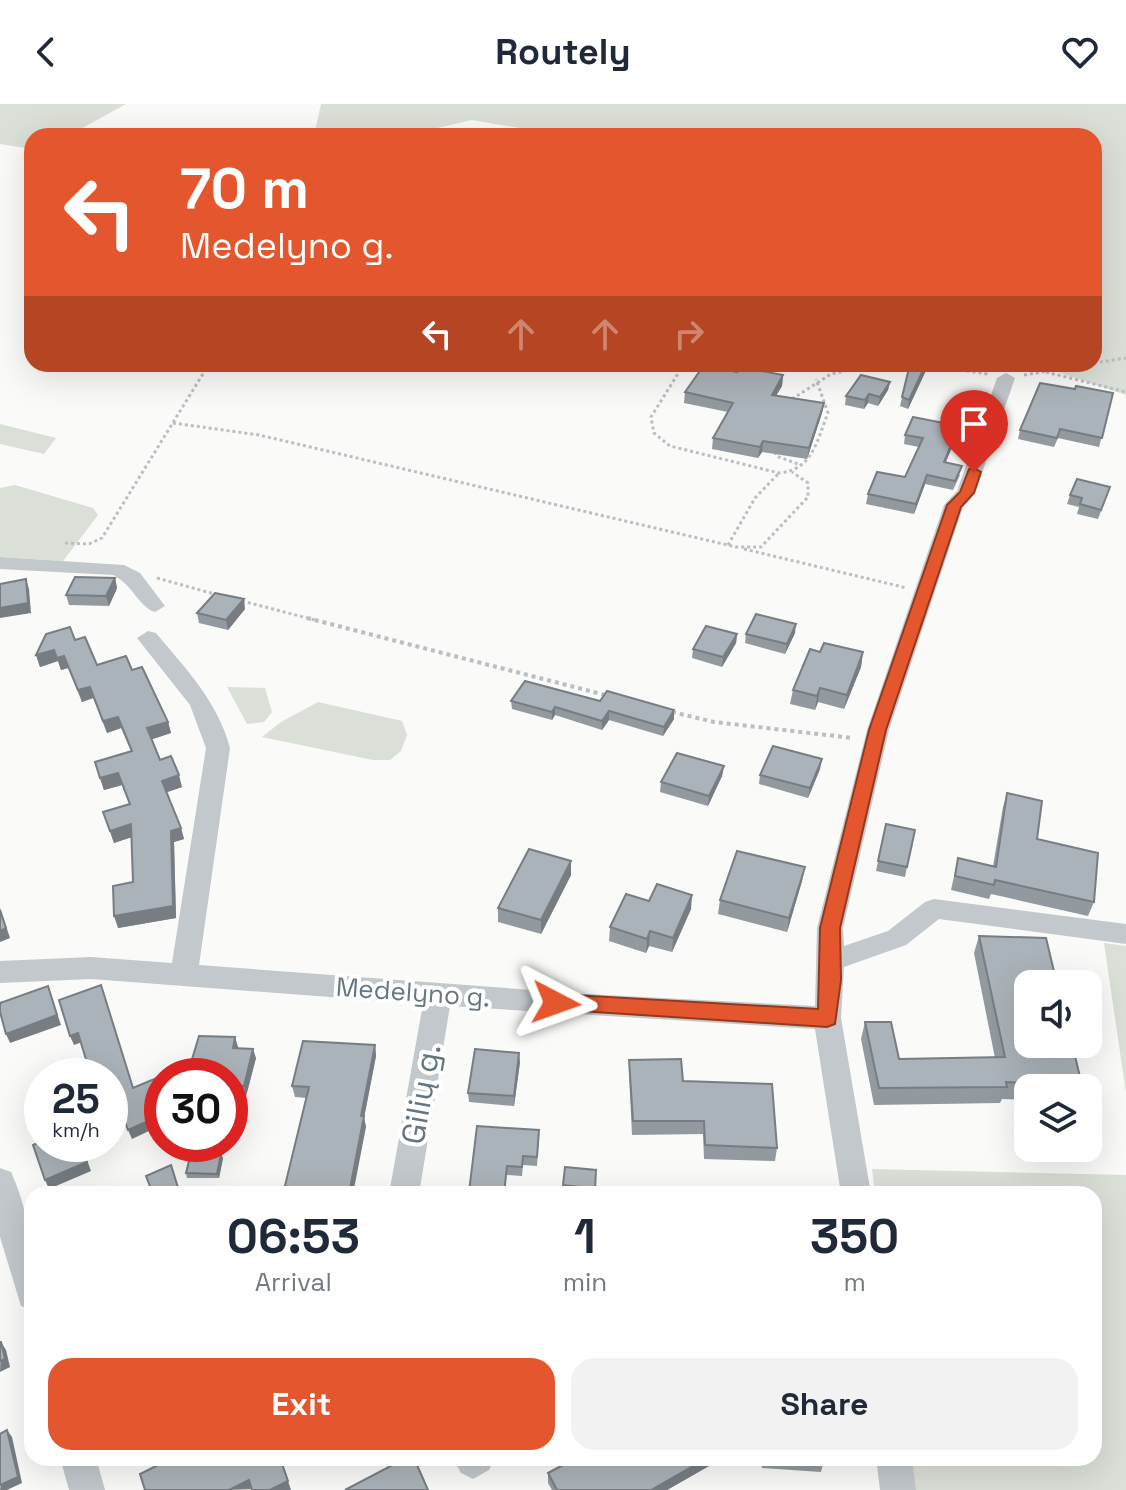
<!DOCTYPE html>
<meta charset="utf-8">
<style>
body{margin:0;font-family:"Space Grotesk",sans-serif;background:#f2f2f3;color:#1f2937;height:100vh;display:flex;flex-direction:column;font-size:30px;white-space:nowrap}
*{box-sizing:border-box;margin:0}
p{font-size:26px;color:#747a83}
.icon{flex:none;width:44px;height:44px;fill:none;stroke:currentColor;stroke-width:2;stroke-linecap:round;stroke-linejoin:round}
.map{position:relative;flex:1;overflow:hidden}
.sheet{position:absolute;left:24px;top:1082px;width:1078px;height:280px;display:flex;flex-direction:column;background:#fff;border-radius:24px;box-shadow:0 8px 32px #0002}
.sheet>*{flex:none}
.guide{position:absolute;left:24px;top:24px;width:1078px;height:244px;border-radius:24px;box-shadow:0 8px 32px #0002;background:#e4572e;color:#fff;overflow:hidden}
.fabs{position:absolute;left:1014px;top:866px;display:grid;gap:16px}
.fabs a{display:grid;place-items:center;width:88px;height:88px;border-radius:16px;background:#fff;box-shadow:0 8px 32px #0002;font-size:40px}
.speed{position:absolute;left:24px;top:954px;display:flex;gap:16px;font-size:40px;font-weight:700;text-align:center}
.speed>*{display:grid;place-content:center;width:104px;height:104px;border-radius:50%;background:#fff;box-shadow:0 8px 32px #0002;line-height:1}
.speed small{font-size:20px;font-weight:400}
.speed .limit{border:12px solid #d22;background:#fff;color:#111}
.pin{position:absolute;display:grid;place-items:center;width:68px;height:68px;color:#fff;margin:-82px -34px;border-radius:50% 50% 50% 0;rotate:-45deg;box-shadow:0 0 8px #0007}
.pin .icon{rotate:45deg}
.me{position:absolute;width:88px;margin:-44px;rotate:94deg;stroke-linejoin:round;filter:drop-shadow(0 0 6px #0008)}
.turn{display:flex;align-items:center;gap:28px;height:168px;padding:0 24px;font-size:36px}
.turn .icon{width:104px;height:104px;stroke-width:2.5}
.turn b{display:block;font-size:56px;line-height:68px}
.lanes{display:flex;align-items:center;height:76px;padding:0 24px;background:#0003;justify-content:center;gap:40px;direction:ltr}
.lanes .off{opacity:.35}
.eta{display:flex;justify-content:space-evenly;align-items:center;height:136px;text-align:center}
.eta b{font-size:48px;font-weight:700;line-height:56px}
.cta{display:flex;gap:16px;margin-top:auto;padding:16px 24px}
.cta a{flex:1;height:92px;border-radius:24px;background:#e4572e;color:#fff;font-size:32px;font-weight:700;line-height:92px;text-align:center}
.cta a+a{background:#f2f2f3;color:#1f2937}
header{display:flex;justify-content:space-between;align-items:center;height:104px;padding:0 24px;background:#fff;font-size:36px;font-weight:700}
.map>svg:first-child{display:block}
</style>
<header><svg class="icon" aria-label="back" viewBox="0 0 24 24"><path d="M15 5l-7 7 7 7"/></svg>Routely<svg class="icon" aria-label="heart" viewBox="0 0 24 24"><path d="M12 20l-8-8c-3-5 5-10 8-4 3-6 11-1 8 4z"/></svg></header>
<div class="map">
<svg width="1126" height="1386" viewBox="0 0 1126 1386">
<rect width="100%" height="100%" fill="#fafaf8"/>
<g fill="#dadfd7">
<polygon points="0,0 126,0 68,32 32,32 32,45 0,40"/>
<polygon points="321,0 1126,0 1126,291 1058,268 1058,260 1094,260 1094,32 567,32 472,16 424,27 374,32 314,32"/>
<polygon points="0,320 56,334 44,350 0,340"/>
<polygon points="15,381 93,404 98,411 63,457 0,453 0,384"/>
<polygon points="227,583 265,584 272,608 264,618 247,620"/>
<polygon points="318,598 402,617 407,631 401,647 390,656 373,656 262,633 281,618"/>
<polygon points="1104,839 1126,842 1126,989"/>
<polygon points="872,1065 1126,1071 1126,1386 913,1386 909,1354 1094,1354 1094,1090 875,1090"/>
</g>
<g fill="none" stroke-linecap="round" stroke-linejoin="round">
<g stroke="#bbbfc2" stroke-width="3" stroke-dasharray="3 3" stroke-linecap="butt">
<polyline points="1094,259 1126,254"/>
<path d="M684,260L651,313L654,329L670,342L779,369C813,366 817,336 828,309L816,275"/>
<polyline points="925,261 988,270"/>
<polyline points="1046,268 1126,288"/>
<polyline points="1024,271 1089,260"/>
<polyline points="792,295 831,270 876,260"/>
<polyline points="173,319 259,331 736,443 761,443 808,393 808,379 792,368"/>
<polyline points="775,348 776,352 801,361"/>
<polyline points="65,439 89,440 102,434 209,260"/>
<polyline points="728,441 755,394 779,369"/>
<polyline points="744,445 907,484"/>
<polyline points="157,474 218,491"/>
<polyline points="242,497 315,516"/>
</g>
<g stroke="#bbbfc2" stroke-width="4" stroke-dasharray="4 4" stroke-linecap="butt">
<polyline points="307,514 609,592"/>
<polyline points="672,608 714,618 853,634"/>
</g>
<g fill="#c3c8cc" fill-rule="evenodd">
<path d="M1006,269L1015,274L975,389L963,403L889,626L843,824L844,842L888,827L925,798L934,795L1126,820V840L939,815L906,841L844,863L841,914L871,1090H841L815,925L450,902L419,1090H389L423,900L91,875L0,879V857L91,853L172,859L206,644L190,601L137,534L148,527L156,529C186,565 218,598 230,644L199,861L585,890L815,902L817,824L867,626L944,401L957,387L997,274Z"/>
<path d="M0,453L124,461L140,469L165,502L155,508C140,504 132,480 113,471L0,465Z"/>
<path d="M0,1064L11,1068C33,1117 32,1155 32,1206L21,1202L0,1133Z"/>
<polygon points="60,1354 96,1354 105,1386 69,1386"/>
<polygon points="453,1354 495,1354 489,1366 473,1375 461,1369"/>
<polygon points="876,1354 912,1354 916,1386 880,1386"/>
</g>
</g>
<g fill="#929a9f">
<polygon points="910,260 929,260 908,305 900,302"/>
<polygon points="737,268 783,271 782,282 776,291 824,299 822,309 807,355 762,348 758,354 712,345 713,334 728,308 684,299 685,288"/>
<polygon points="890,278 888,286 878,302 868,299 864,305 845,301 846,292"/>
<polygon points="1075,285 1113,289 1099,343 1058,334 1054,343 1018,335 1020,326"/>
<polygon points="905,331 957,331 946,358 960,371 953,386 925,380 914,410 866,400 868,390 905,373 919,343 904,340"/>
<polygon points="1110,383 1098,415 1077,410 1079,403 1067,400 1070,391"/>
<polygon points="115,474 117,484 109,502 69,501 66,491"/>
<polygon points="245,505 228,526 199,519 197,509"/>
<polygon points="795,529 785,550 745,539 746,530"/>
<polygon points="737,530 736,539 722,563 692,554 693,545"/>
<polygon points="75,536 97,561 132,566 168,618 171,629 152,635 160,656 182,683 166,688 181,724 184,735 174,738 176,814 118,824 133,778 132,733 114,739 103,708 129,700 122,681 104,686 95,658 131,647 121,624 107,629 93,594 82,598 68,564 61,566 58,557 40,563 36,551"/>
<polygon points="820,548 863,548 861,563 844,605 818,598 815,606 790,600 793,586"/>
<polygon points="511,597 600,597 674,615 663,632 609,616 602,626 555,611 552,616 512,605"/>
<polygon points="724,662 722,672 708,702 660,688 661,678"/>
<polygon points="820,665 808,694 759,680 760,671"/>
<polygon points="1007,689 1037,735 1094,798 1088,812 991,790 989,795 951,786 958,754 993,762 1003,703"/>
<polygon points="886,720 907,763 905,773 876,767"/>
<polygon points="571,771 541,830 498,818 498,804"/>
<polygon points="802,777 787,828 718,810 720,796"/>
<polygon points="649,797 691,805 672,848 649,842 646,849 609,837 610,823"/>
<polygon points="979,832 1082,981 1081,984 1028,984 1028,996 1002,995 1000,999 874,1001 861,935 865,918 899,955 995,954 974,849"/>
<polygon points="235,933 238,944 256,954 246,992 230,991 230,972"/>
<polygon points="375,941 376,952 364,1014 366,1023 306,994 295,993 292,982"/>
<polygon points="629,956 777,1044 775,1057 704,1055 703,1030 632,1031 629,969"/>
<polygon points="520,958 514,1002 469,998 468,989"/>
<polygon points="539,1035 537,1062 523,1061 522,1072 507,1071 469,1088"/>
<polygon points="221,1050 223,1054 219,1074 187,1074 186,1069"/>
<polygon points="596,1066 594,1089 563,1086 563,1081"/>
<polygon points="723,1354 667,1386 552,1386 548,1379 548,1369"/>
<polygon points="761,1354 823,1354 823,1360 821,1368 762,1364"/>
</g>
<g fill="#777d82">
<polygon points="926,260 929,260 908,305 909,296"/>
<polygon points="783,271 782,282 770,302 772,291"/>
<polygon points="890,278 888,286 878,302 880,293"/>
<polygon points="869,290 868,299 864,305 865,296"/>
<polygon points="824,299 822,309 807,355 809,344"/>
<polygon points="959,322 957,331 942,367 944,358"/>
<polygon points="763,337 762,348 758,354 760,343"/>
<polygon points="927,371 925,380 914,410 916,400"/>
<polygon points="115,474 117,484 109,502 106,492"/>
<polygon points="26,475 29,485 31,509 0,514 0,504"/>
<polygon points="244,495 245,505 228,526 226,516"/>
<polygon points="796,520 795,529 785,550 787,540"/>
<polygon points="737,530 736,539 722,563 723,553"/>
<polygon points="54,546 58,557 40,563 36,551"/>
<polygon points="863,548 861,563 844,605 847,591"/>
<polygon points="64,552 68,564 61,566 57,554"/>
<polygon points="90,583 93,594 82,598 78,586"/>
<polygon points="820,584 818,598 815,606 817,592"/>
<polygon points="555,603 555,611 552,616 552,608"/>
<polygon points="674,606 674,615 663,632 664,623"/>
<polygon points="609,607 609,616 602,626 602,617"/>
<polygon points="118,613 121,624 107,629 103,617"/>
<polygon points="168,618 171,629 150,636 147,624"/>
<polygon points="822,655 820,665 808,694 810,684"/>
<polygon points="724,662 722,672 708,702 709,692"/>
<polygon points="118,669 122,681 104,686 100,674"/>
<polygon points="179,671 182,683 165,689 162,677"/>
<polygon points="131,720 135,732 114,739 110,727"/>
<polygon points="181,724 184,735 174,738 176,814 118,824 114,812 171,727"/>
<polygon points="571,757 571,771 541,830 541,816"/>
<polygon points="805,763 802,777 787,828 789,814"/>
<polygon points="692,791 691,805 672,848 673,834"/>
<polygon points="0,804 10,834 0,838"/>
<polygon points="650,827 649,842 646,849 647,835"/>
<polygon points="48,882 61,921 10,939 6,930"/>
<polygon points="78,929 82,938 74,941 70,932"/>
<polygon points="235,933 238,943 235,953 233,944"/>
<polygon points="375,941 376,952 364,1014 366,1023 353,1090 349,1090 361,1012"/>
<polygon points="253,945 256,954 246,992 244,982"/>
<polygon points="519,949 520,958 514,1002 514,992"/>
<polygon points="120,1005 124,1014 110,1020 110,1009"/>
<polygon points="148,1017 151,1026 132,1035 128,1026"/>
<polygon points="162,1023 162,1033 155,1036 152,1027"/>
<polygon points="95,1040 99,1051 87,1056 91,1067 49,1085 45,1076 83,1047"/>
<polygon points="221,1050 223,1054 219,1074 217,1070"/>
<polygon points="1,1238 6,1246 10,1263 0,1268"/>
<polygon points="7,1326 12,1333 22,1379 7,1386 0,1386"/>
<polygon points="707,1354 723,1354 667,1386 651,1386"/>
<polygon points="249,1376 253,1385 229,1386"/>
<polygon points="288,1377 291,1386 270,1386"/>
</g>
<g fill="#aab3b9" stroke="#777d82" stroke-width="2">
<polygon points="910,260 926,260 909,296 902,293"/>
<polygon points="704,261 737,268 740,263 783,271 772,291 824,299 809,344 763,337 760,343 713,334 733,299 685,288"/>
<polygon points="861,271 890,278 880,293 869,290 865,296 846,292"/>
<polygon points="1040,279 1075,285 1076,282 1113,289 1102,334 1060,325 1057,334 1020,326"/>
<polygon points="913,313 959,322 944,358 962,362 955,377 927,371 916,400 868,390 877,368 905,373 923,334 905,331"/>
<polygon points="1077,375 1110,383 1101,406 1080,400 1082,394 1070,391"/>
<polygon points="75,473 115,474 106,492 66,491"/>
<polygon points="26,475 28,499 0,504 0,480"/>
<polygon points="215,489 244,495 226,516 197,509"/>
<polygon points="756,510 796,520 787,540 746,530"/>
<polygon points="706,522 737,530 723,553 693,545"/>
<polygon points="70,523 75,536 85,533 97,561 126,552 132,566 142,563 168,618 147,624 160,656 171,652 179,671 162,677 181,724 171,727 173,802 114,812 113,782 133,778 131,720 110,727 103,708 130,700 118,669 100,674 95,658 132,647 118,613 103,617 90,583 78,586 64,552 57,554 54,546 36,551 46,530"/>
<polygon points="824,539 863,548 847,591 820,584 817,592 793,586 810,545 820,548"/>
<polygon points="525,577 600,597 607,587 674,606 664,623 609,607 602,617 555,603 552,608 511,597"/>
<polygon points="773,642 822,655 810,684 760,671"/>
<polygon points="677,649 724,662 709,692 661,678"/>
<polygon points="1007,689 1042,697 1037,735 1098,749 1094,798 995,776 994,781 955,772 958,754 996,763"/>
<polygon points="886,720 915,726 907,763 878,757"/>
<polygon points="529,745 571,757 541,816 498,804"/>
<polygon points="737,747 805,763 789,814 720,796"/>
<polygon points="657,780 692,791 673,834 650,827 647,835 610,823 626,790 649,797"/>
<polygon points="0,806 6,824 0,827"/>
<polygon points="979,832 1046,834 1057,880 1028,880 1028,940 1072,940 1082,981 1006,978 1007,983 879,984 865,918 891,918 899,955 1005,953"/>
<polygon points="101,881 133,984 159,973 162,980 162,1023 152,1027 148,1017 128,1026 120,1005 110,1009 110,972 91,972 78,929 70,932 59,896"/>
<polygon points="48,882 57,911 6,930 0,908 0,899"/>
<polygon points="199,932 235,933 233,944 253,945 244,982 230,982 230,972 187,972"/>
<polygon points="303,937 375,941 361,1012 364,1012 349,1090 283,1090 309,983 292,982"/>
<polygon points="475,945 519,949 514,992 468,989"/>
<polygon points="681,955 683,977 772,980 777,1044 705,1041 704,1017 633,1017 629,956"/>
<polygon points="477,1022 539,1026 537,1053 523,1052 522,1063 507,1062 504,1090 460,1090 460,1087 469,1088"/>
<polygon points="42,1037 42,1040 94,1040 95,1042 83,1047 87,1058 45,1076 33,1041"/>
<polygon points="191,1049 221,1050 217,1070 186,1069"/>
<polygon points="171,1061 180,1090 153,1090 146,1072"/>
<polygon points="565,1063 596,1066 595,1085 563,1081"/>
<polygon points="731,1084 783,1087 783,1090 731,1090"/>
<polygon points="0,1238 1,1238 5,1255 0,1257"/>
<polygon points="7,1326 18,1373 0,1381 0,1330"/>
<polygon points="172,1354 280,1354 288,1377 270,1386 252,1386 249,1376 229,1386 145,1386 140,1370"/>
<polygon points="406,1354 414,1354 428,1386 345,1386"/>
<polygon points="576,1354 707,1354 651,1386 557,1386 548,1369"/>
<polygon points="764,1354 823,1354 823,1360 764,1357"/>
</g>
<polygon fill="#e4572e" stroke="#94391e" stroke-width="2" points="974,364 981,368 974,389 961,403 886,626 840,824 841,876 835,920 827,923 548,905 545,899 548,893 556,890 818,905 820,824 869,626 947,401 960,388 969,365"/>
<g text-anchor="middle" stroke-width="8" stroke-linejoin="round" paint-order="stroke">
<g font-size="26" fill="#657683" stroke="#fff">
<text transform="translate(413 888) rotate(4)" y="9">Medelyno g.</text>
</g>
<g font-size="32" fill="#657683" stroke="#fff">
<text transform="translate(421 990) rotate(-80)" y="11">Gilių g.</text>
</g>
</g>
</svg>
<div class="fabs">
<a><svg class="icon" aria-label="sound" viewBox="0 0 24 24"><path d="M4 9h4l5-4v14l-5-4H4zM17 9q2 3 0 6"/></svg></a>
<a><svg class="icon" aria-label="layers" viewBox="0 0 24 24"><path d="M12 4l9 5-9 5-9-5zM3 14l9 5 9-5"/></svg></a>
</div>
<div class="speed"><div>25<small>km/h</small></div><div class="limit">30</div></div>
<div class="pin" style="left:974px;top:368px;background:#d93025"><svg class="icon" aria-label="arrive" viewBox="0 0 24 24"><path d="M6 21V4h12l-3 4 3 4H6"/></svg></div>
<svg class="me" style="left:556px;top:899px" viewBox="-20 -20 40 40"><path d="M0-17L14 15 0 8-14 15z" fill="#e4572e" stroke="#fff" stroke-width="4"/></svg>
<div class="guide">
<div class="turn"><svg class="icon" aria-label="left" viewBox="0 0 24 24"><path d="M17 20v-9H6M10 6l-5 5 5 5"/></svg><div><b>70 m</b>Medelyno g.</div></div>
<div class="lanes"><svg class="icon" aria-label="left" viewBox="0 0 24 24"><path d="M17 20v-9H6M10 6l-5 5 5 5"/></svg><svg class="icon off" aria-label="ahead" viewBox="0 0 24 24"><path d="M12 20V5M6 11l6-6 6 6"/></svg><svg class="icon off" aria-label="ahead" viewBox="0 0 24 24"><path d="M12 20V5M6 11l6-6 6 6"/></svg><svg class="icon off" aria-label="right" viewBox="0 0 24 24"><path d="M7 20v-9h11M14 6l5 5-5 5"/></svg></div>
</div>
<section class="sheet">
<div class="eta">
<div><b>06:53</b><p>Arrival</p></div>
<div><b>1</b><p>min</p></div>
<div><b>350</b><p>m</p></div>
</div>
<div class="cta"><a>Exit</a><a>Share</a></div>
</section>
</div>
